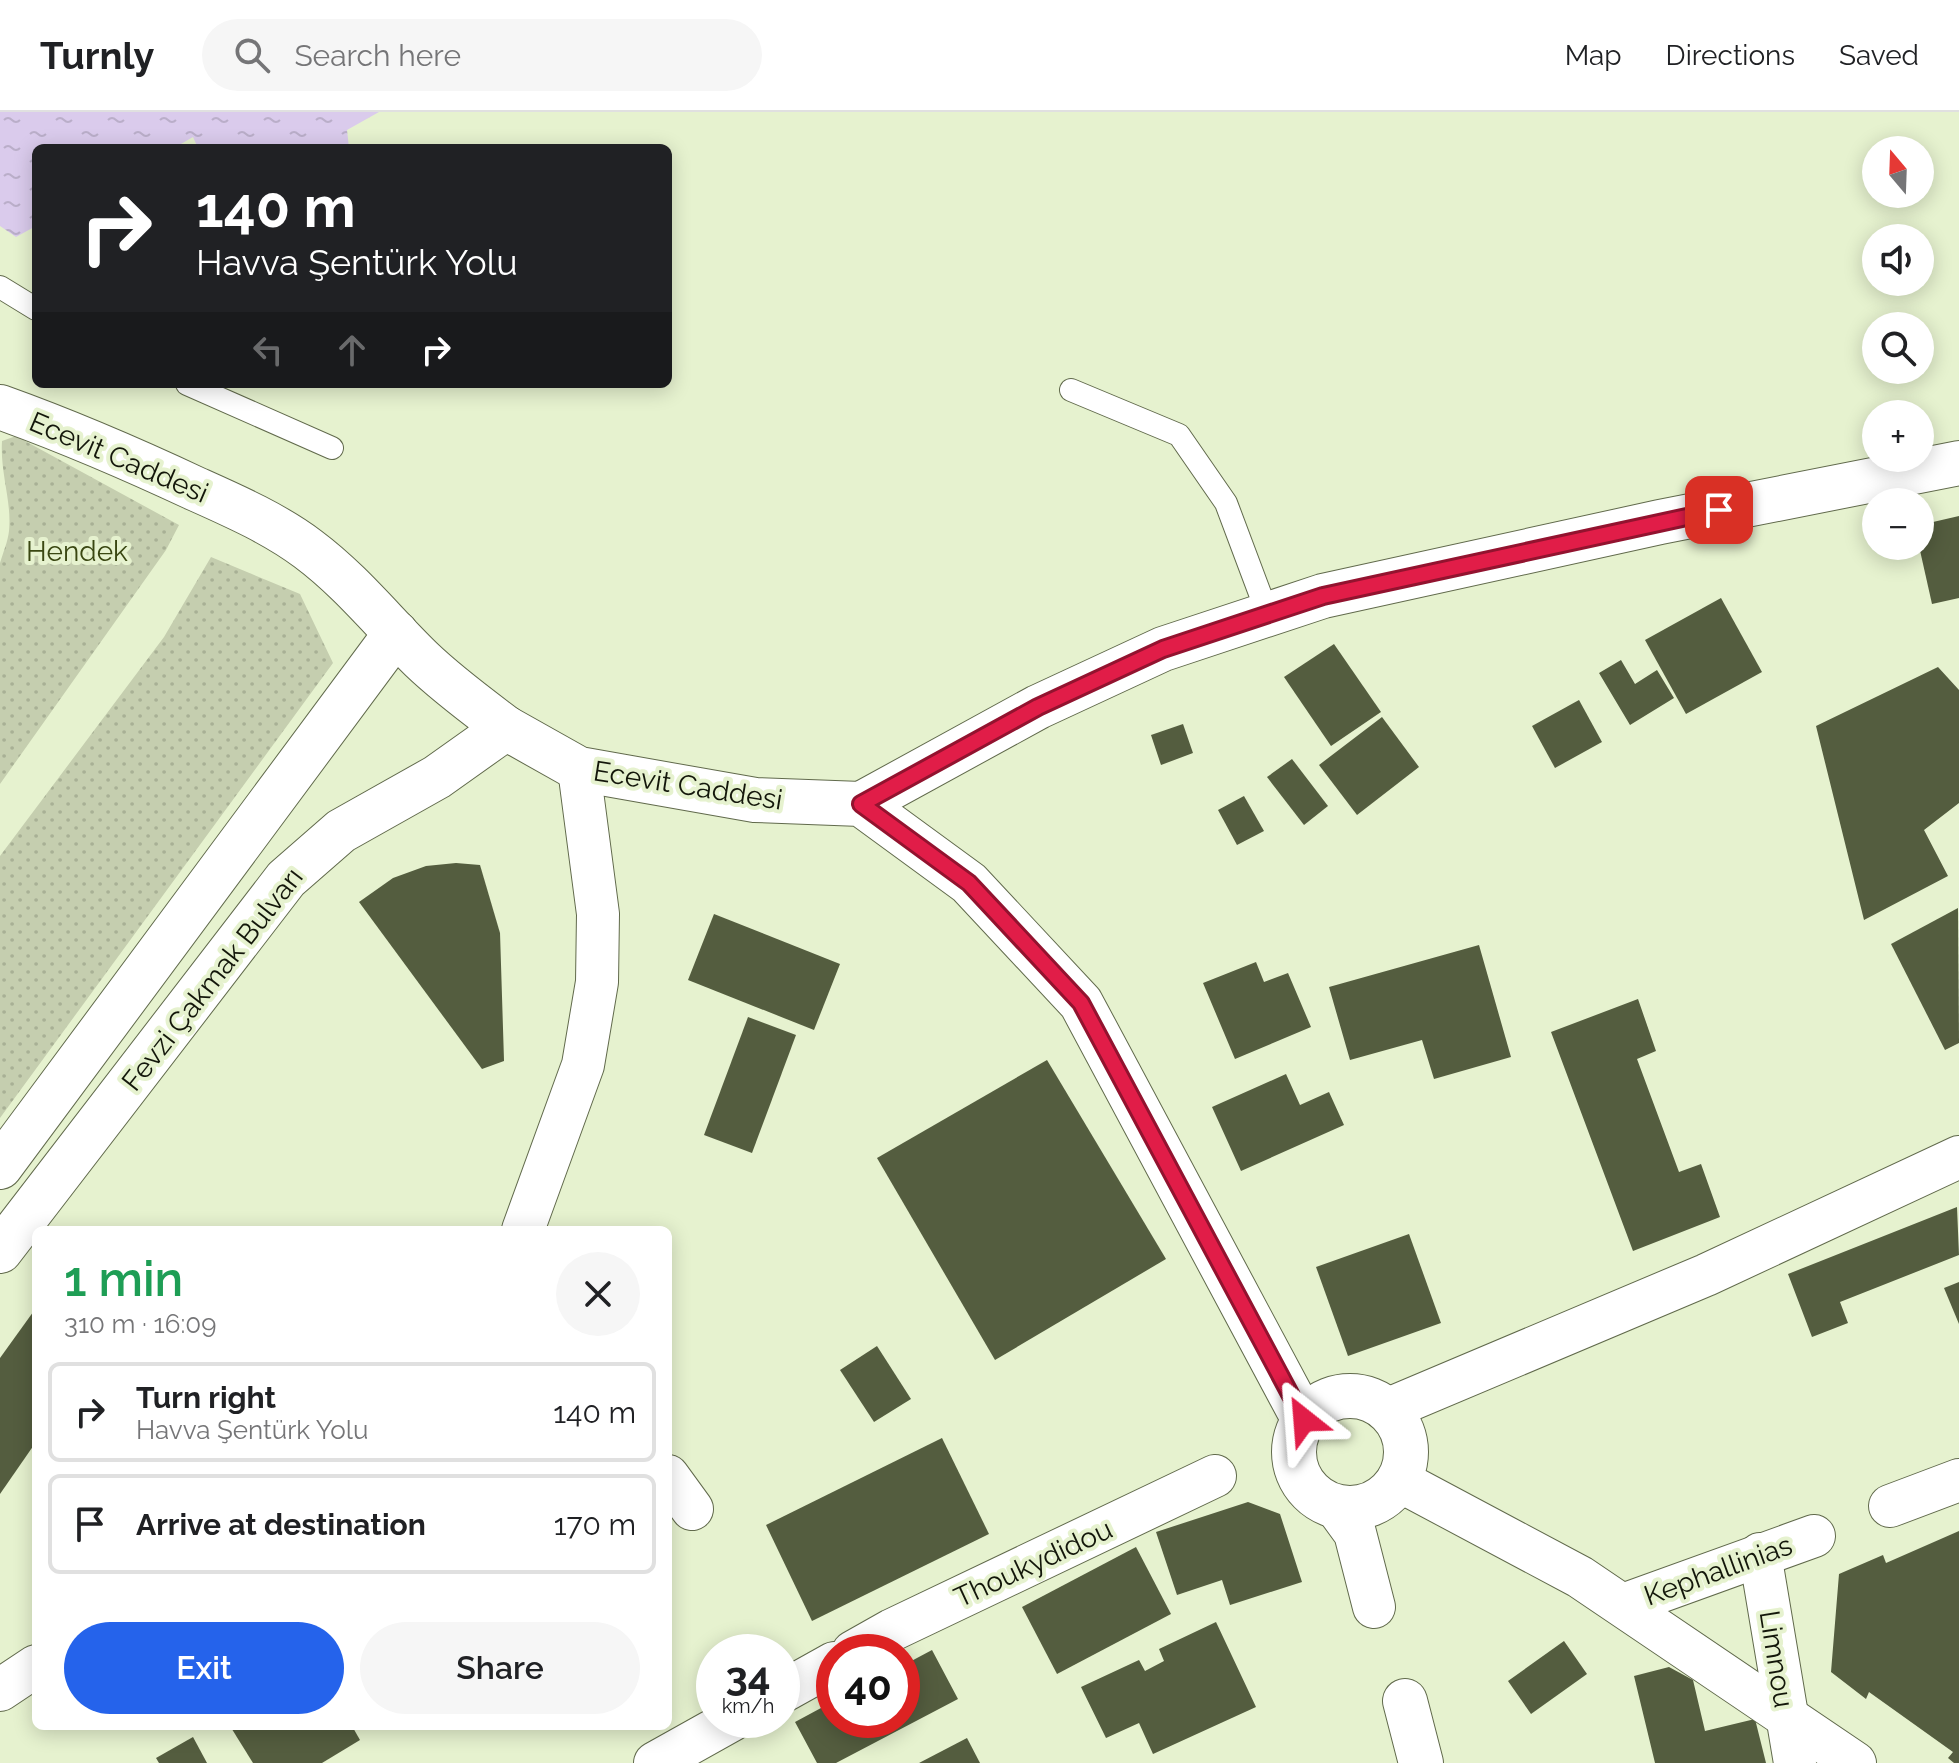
<!DOCTYPE html>
<meta charset="utf-8">
<style>
body{margin:0;font-family:Raleway,sans-serif;background:#f6f6f6;color:#202124;height:100vh;display:flex;flex-direction:column;font-size:30px;white-space:nowrap}
*{box-sizing:border-box;margin:0}
p{font-size:26px;color:#757577}
.icon{flex:none;width:44px;height:44px;fill:none;stroke:currentColor;stroke-width:2;stroke-linecap:round;stroke-linejoin:round}
.map{position:relative;flex:1;overflow:hidden}
.side{position:absolute;left:32px;top:1114px;width:640px;height:504px;display:flex;flex-direction:column;background:#fff;border-radius:12px;box-shadow:0 4px 20px #0003}
.side>*{flex:none}
.banner{position:absolute;left:32px;top:32px;width:640px;height:244px;border-radius:12px;box-shadow:0 4px 20px #0003;background:#202124;color:#fff;overflow:hidden}
.needle{width:52px;rotate:341deg}
.tools{position:absolute;left:1862px;top:24px;display:grid;gap:16px}
.tools a{display:grid;place-items:center;width:72px;height:72px;border-radius:50%;background:#fff;box-shadow:0 4px 20px #0003;font-size:40px}
.speed{position:absolute;left:696px;top:1522px;display:flex;gap:16px;font-size:40px;font-weight:700;text-align:center}
.speed>*{display:grid;place-content:center;width:104px;height:104px;border-radius:50%;background:#fff;box-shadow:0 4px 20px #0003;line-height:1}
.speed small{font-size:20px;font-weight:400}
.speed .limit{border:12px solid #d22;background:#fff;color:#111}
.pin{position:absolute;display:grid;place-items:center;width:68px;height:68px;color:#fff;margin:-34px;border-radius:16px;box-shadow:0 4px 12px #0006}
.me{position:absolute;width:88px;margin:-44px;rotate:332deg;stroke-linejoin:round;filter:drop-shadow(0 0 6px #0008)}
.turn{display:flex;align-items:center;gap:28px;height:168px;padding:0 32px;font-size:36px}
.turn .icon{width:104px;height:104px;stroke-width:2.5}
.turn b{display:block;font-size:56px;line-height:68px}
.lanes{display:flex;align-items:center;height:76px;padding:0 32px;background:#0003;justify-content:center;gap:40px;direction:ltr}
.lanes .off{opacity:.35}
.round{display:grid;place-items:center;flex:none;width:84px;height:84px;border-radius:42px;background:#f6f6f6}
.summary{display:flex;align-items:center;justify-content:space-between;height:136px;padding:0 32px}
h1{font-size:48px;font-weight:600;line-height:60px;color:#1e9e55}
.action{display:flex;gap:16px;margin-top:auto;padding:16px 32px}
.action a{flex:1;height:92px;border-radius:48px;background:#2563eb;color:#fff;font-size:32px;font-weight:600;line-height:92px;text-align:center}
.action a+a{background:#f6f6f6;color:#202124}
ul{padding:0;list-style:none}
li{display:flex;align-items:center;gap:24px;height:100px;margin:0 16px 12px;padding:0 16px;border:4px solid #e0e0e0;border-radius:12px}
li div{flex:1}
li b{display:block;font-size:30px}
li em{font-style:normal}
header{display:flex;align-items:center;gap:48px;box-sizing:border-box;height:112px;padding:0 40px;background:#fff;border-bottom:2px solid #e0e0e0}
header strong{font-size:38px}
nav{display:flex;gap:44px;margin-inline-start:auto;font-size:28px}
.search{width:560px;height:72px;background:#f6f6f6;display:flex;align-items:center;gap:20px;box-sizing:border-box;padding:0 28px;border-radius:44px;color:#757577;font-size:30px}
.map>svg:first-child{display:block}
</style>
<header>
<strong>Turnly</strong>
<div class="search"><svg class="icon" aria-label="search" viewBox="0 0 24 24"><circle cx="10" cy="10" r="6"/><path d="M15 15l6 6"/></svg>Search here</div>
<nav><a>Map</a><a>Directions</a><a>Saved</a></nav>
</header>
<div class="map">
<svg width="1959" height="1651" viewBox="0 0 1959 1651">
<defs>
<pattern id="grass-dots" width="8" height="8" patternUnits="userSpaceOnUse" patternTransform="scale(2)"><rect width="8" height="8" fill="#c5ceaf"/><path d="M2 2h.1M6 6h.1" fill="none" stroke="#a8b095" stroke-width="1.8" stroke-linecap="round"/></pattern>
<pattern id="water-ripples" width="26" height="14" patternUnits="userSpaceOnUse" patternTransform="scale(2)"><rect width="26" height="14" fill="#dacbec"/><path d="M2 4q2-2 4 0t4 0M15 11q2-2 4 0t4 0" fill="none" stroke="#baaec9"/></pattern>
</defs>
<rect width="100%" height="100%" fill="#e6f2cf"/>
<g fill="url(#grass-dots)">
<path d="M16,324L179,413L166,438L0,672V451C3,441 8,429 9,419C12,389 0,362 2,329Z"/>
<polygon points="211,445 300,482 333,551 0,1006 0,744 164,525"/>
</g>
<polygon fill="url(#water-ripples)" points="0,0 379,0 347,18 349,36 198,36 193,25 174,36 36,36 36,114 16,125 0,114"/>
<g fill="#545d3f">
<polygon points="1959,404 1959,486 1932,492 1919,434 1920,413"/>
<polygon points="1721,486 1762,560 1686,602 1645,528"/>
<polygon points="1334,532 1381,600 1331,634 1284,565"/>
<polygon points="1621,548 1635,572 1657,558 1674,586 1630,613 1599,561"/>
<polygon points="1938,555 1959,578 1959,691 1924,718 1948,764 1864,808 1816,614"/>
<polygon points="1579,588 1602,630 1555,656 1532,614"/>
<polygon points="1382,605 1419,655 1357,703 1319,653"/>
<polygon points="1183,612 1193,641 1161,653 1151,623"/>
<polygon points="1292,647 1328,694 1304,713 1267,665"/>
<polygon points="1244,684 1264,719 1237,733 1218,698"/>
<polygon points="456,751 480,753 500,821 504,949 482,957 359,790 393,766 426,754"/>
<polygon points="1958,796 1959,931 1945,938 1891,832"/>
<polygon points="714,802 840,852 814,918 688,868"/>
<polygon points="1479,833 1511,945 1434,967 1422,928 1350,948 1329,875"/>
<polygon points="1256,850 1264,870 1288,861 1311,915 1235,947 1203,871"/>
<polygon points="1638,887 1656,939 1637,947 1679,1060 1701,1052 1720,1105 1633,1139 1551,920"/>
<polygon points="748,905 796,923 752,1041 704,1023"/>
<polygon points="1047,948 1166,1147 995,1248 877,1046"/>
<polygon points="1286,962 1300,993 1329,980 1344,1013 1241,1059 1212,995"/>
<polygon points="1957,1095 1959,1143 1840,1190 1848,1211 1812,1225 1788,1162"/>
<polygon points="1409,1122 1441,1211 1348,1244 1316,1155"/>
<polygon points="1959,1170 1959,1212 1944,1176"/>
<polygon points="36,1196 36,1330 0,1382 0,1246"/>
<polygon points="877,1234 911,1287 874,1310 840,1258"/>
<polygon points="942,1326 989,1422 812,1509 766,1413"/>
<polygon points="1248,1390 1280,1402 1302,1470 1230,1493 1222,1468 1177,1483 1156,1420"/>
<polygon points="1959,1419 1959,1651 1954,1651 1948,1646 1953,1640 1869,1580 1866,1587 1831,1560 1839,1462 1883,1443 1886,1451"/>
<polygon points="1136,1435 1171,1502 1057,1562 1022,1495"/>
<polygon points="1216,1510 1256,1595 1153,1642 1139,1611 1106,1626 1081,1575 1139,1548 1145,1559 1164,1549 1159,1537"/>
<polygon points="1564,1529 1587,1562 1531,1602 1508,1569"/>
<polygon points="932,1538 958,1587 836,1651 817,1651 795,1610 834,1589 834,1608 902,1608 902,1554"/>
<polygon points="1669,1555 1693,1568 1705,1619 1755,1607 1766,1651 1655,1651 1634,1564"/>
<polygon points="230,1614 352,1614 360,1628 322,1651 253,1651"/>
<polygon points="193,1625 207,1651 159,1651 156,1646"/>
<polygon points="967,1626 980,1651 919,1651"/>
</g>
<g fill="none" stroke-linecap="round" stroke-linejoin="round">
<g stroke="#616a4c" stroke-width="24">
<g id="service">
<polyline points="0,175 36,197"/>
<polyline points="187,272 332,336"/>
<polyline points="1071,278 1179,323 1226,391 1268,503"/>
</g>
</g>
<g stroke="#616a4c" stroke-width="44">
<g id="minor">
<polyline points="523,1118 583,953 597,870 598,802 579,657"/>
<polyline points="1386,1298 1706,1163 1959,1045"/>
<polyline points="668,1364 692,1397"/>
<polyline points="1398,1368 1580,1465 1855,1651"/>
<polyline points="1890,1394 1959,1368"/>
<polyline points="1336,1395 1355,1421 1374,1495"/>
<polyline points="1760,1442 1795,1651"/>
<polyline points="1623,1493 1814,1424"/>
<polyline points="853,1540 892,1518 1215,1364"/>
<polyline points="0,1578 36,1554"/>
<polyline points="782,1580 834,1551"/>
<polyline points="655,1651 732,1608"/>
</g>
</g>
<g stroke="#616a4c" stroke-width="46">
<g id="tertiary">
<polyline points="506,616 579,657 755,688 861,692 969,771 1081,891 1304,1308"/>
<polyline points="861,692 1038,595 1163,537 1323,484 1660,410 1959,351"/>
<circle cx="1350" cy="1340" r="56"/>
<polyline points="1405,1589 1421,1651"/>
</g>
</g>
<g stroke="#616a4c" stroke-width="46">
<g id="secondary">
<path d="M0,295C67,319 132,347 196,377C234,394 275,412 308,437C351,469 384,511 421,547C448,573 477,594 506,616L437,665L341,719L286,767L0,1139"/>
<polyline points="0,1055 396,521"/>
</g>
</g>
<use href="#service" stroke="#fff" stroke-width="22"/>
<use href="#minor" stroke="#fff" stroke-width="42"/>
<use href="#tertiary" stroke="#fff" stroke-width="44"/>
<use href="#secondary" stroke="#fff" stroke-width="44"/>
</g>
<g fill="none" stroke-linecap="round" stroke-linejoin="round">
<g stroke="#92132f" stroke-width="20">
<polyline id="route" points="1304,1308 1081,891 969,771 861,692 1038,595 1163,537 1323,484 1719,398"/>
</g>
<use href="#route" stroke="#e11d48" stroke-width="14"/>
</g>
<g text-anchor="middle" stroke-width="8" stroke-linejoin="round" paint-order="stroke">
<g font-size="28" fill="#13160a" stroke="#e6f2cf">
<text transform="translate(119 345) rotate(23)" y="10">Ecevit Caddesi</text>
<text transform="translate(688 673) rotate(9)" y="10">Ecevit Caddesi</text>
<text transform="translate(212 867) rotate(-52)" y="10">Fevzi Çakmak Bulvarı</text>
<text transform="translate(1033 1451) rotate(-25)" y="10">Thoukydidou</text>
<text transform="translate(1718 1458) rotate(-20)" y="10">Kephallinias</text>
<text transform="translate(1777 1547) rotate(81)" y="10">Limnou</text>
</g>
<g font-size="28" fill="#3a4712" stroke="#e6f2cf">
<text x="77" y="449">Hendek</text>
</g>
</g>
</svg>
<div class="tools">
<a><svg class="needle" viewBox="-14 -14 28 28"><path d="M0-13l5 13h-10z" fill="#e53935"/><path d="M0 13l5-13h-10z" fill="#757577"/></svg></a>
<a><svg class="icon" aria-label="sound" viewBox="0 0 24 24"><path d="M4 9h4l5-4v14l-5-4H4zM17 9q2 3 0 6"/></svg></a>
<a><svg class="icon" aria-label="search" viewBox="0 0 24 24"><circle cx="10" cy="10" r="6"/><path d="M15 15l6 6"/></svg></a>
<a>+</a>
<a>−</a>
</div>
<div class="speed"><div>34<small>km/h</small></div><div class="limit">40</div></div>
<div class="pin" style="left:1719px;top:398px;background:#d93025"><svg class="icon" aria-label="arrive" viewBox="0 0 24 24"><path d="M6 21V4h12l-3 4 3 4H6"/></svg></div>
<svg class="me" style="left:1304px;top:1308px" viewBox="-20 -20 40 40"><path d="M0-17L14 15 0 8-14 15z" fill="#e11d48" stroke="#fff" stroke-width="4"/></svg>
<div class="banner">
<div class="turn"><svg class="icon" aria-label="right" viewBox="0 0 24 24"><path d="M7 20v-9h11M14 6l5 5-5 5"/></svg><div><b>140 m</b>Havva Şentürk Yolu</div></div>
<div class="lanes"><svg class="icon off" aria-label="left" viewBox="0 0 24 24"><path d="M17 20v-9H6M10 6l-5 5 5 5"/></svg><svg class="icon off" aria-label="ahead" viewBox="0 0 24 24"><path d="M12 20V5M6 11l6-6 6 6"/></svg><svg class="icon" aria-label="right" viewBox="0 0 24 24"><path d="M7 20v-9h11M14 6l5 5-5 5"/></svg></div>
</div>
<section class="side">
<div class="summary"><div><h1>1 min</h1><p>310 m · 16:09</p></div><a class="round"><svg class="icon" aria-label="close" viewBox="0 0 24 24"><path d="M6 6l12 12M18 6L6 18"/></svg></a></div>
<ul>
<li><svg class="icon" aria-label="right" viewBox="0 0 24 24"><path d="M7 20v-9h11M14 6l5 5-5 5"/></svg><div><b>Turn right</b><p>Havva Şentürk Yolu</p></div><em>140 m</em></li>
<li><svg class="icon" aria-label="arrive" viewBox="0 0 24 24"><path d="M6 21V4h12l-3 4 3 4H6"/></svg><div><b>Arrive at destination</b></div><em>170 m</em></li>
</ul>
<div class="action"><a>Exit</a><a>Share</a></div>
</section>
</div>
